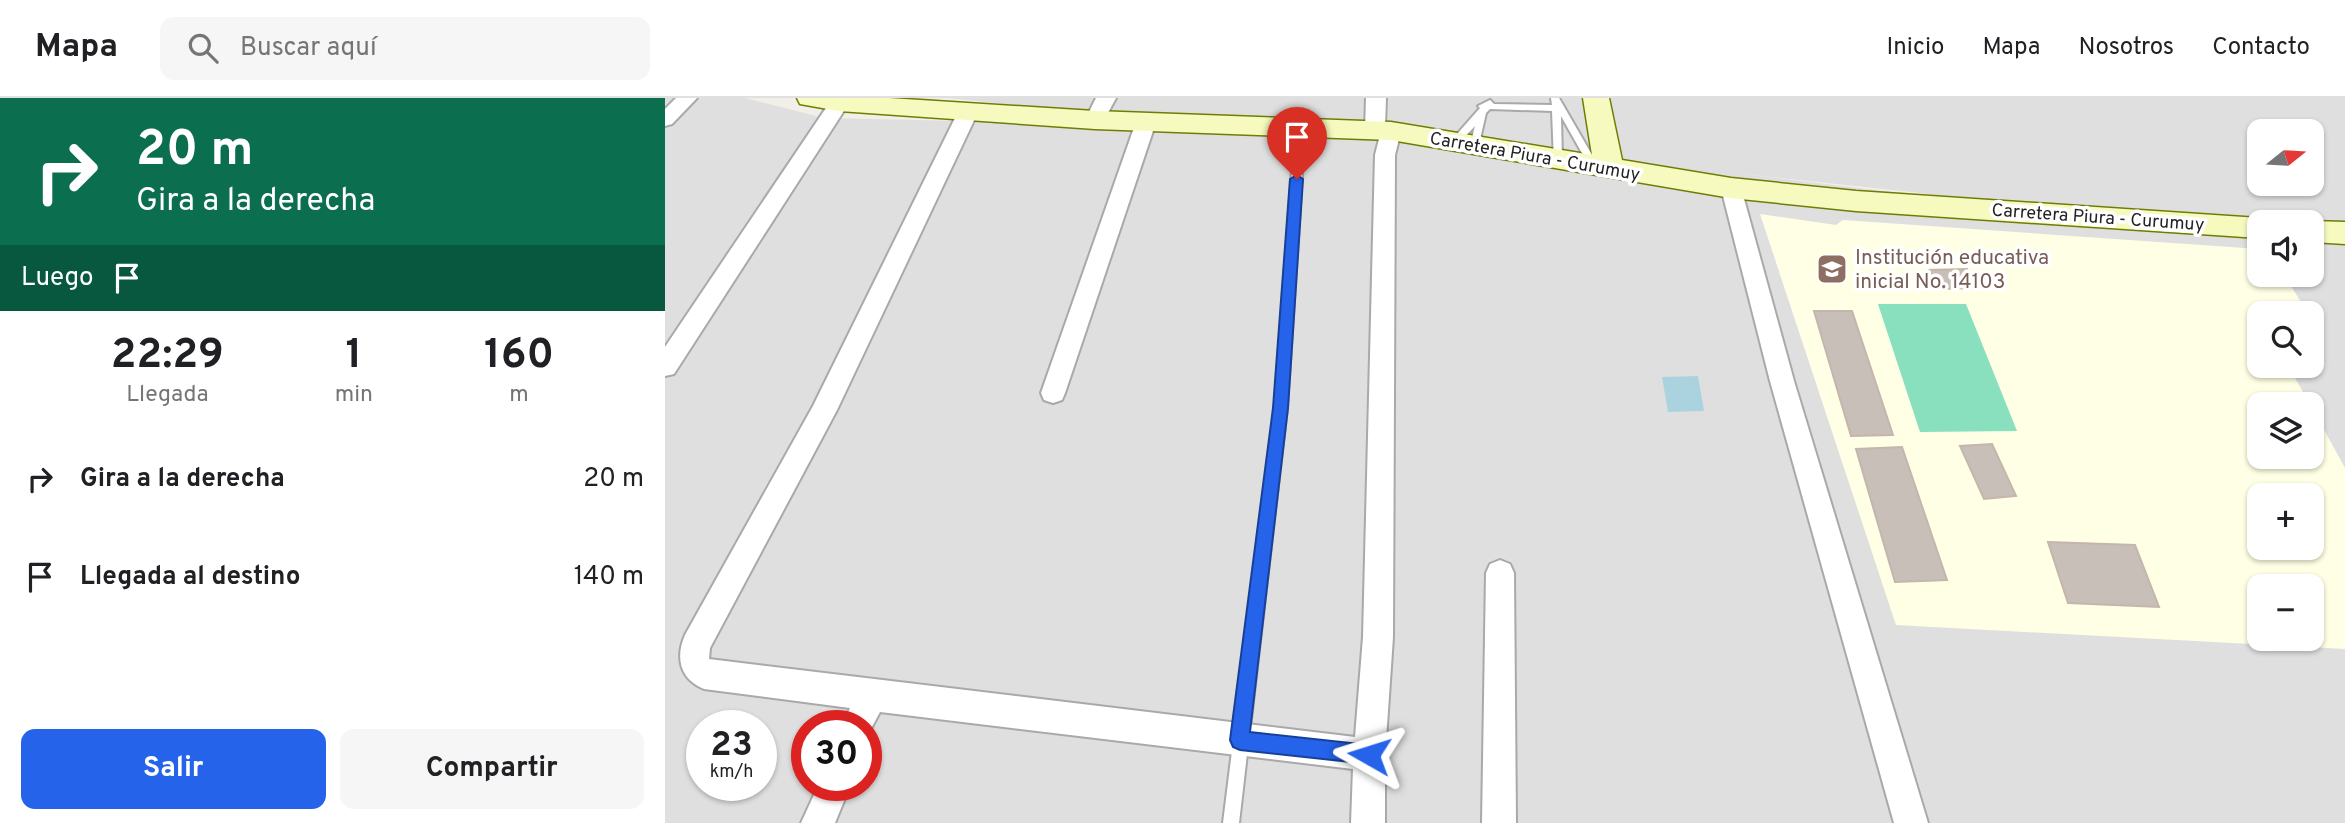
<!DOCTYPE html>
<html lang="es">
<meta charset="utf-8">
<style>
body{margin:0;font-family:Overpass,sans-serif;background:#f6f6f6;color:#202124;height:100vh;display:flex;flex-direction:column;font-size:26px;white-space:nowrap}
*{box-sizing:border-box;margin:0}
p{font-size:23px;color:#757577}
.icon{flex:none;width:38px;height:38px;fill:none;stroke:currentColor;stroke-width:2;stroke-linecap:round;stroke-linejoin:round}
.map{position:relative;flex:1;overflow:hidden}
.side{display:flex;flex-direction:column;background:#fff;width:665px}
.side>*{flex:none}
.top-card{background:#0b6e4f;color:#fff;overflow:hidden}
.needle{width:46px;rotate:72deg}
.controls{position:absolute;left:1582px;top:21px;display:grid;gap:14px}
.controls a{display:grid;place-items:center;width:77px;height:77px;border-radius:14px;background:#fff;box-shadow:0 2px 5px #0004;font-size:35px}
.speed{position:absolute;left:21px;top:612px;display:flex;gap:14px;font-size:35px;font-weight:700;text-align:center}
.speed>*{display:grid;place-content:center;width:91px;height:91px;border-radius:50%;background:#fff;box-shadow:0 2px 5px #0004;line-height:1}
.speed small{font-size:18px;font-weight:400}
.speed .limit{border:10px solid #d22;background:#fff;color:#111}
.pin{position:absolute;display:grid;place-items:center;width:60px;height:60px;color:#fff;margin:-72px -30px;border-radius:50% 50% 50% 0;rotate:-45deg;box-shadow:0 0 7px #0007}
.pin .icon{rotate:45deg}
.me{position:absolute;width:77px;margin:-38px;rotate:276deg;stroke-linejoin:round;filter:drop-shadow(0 0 5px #0008)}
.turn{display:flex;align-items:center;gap:24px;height:147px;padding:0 21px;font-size:32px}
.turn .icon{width:91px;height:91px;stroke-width:2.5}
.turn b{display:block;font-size:49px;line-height:60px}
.then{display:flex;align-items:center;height:66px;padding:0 21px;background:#0003;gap:14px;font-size:26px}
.eta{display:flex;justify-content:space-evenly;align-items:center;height:119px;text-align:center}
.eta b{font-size:42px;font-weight:700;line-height:49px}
.action{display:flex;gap:14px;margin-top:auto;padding:14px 21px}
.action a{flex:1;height:80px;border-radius:14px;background:#2563eb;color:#fff;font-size:28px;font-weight:700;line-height:80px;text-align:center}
.action a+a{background:#f6f6f6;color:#202124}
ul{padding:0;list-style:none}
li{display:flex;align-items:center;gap:21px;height:98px;padding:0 21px}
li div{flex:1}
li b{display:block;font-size:26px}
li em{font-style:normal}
header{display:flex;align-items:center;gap:42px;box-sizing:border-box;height:98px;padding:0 35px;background:#fff;border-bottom:2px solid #e0e0e0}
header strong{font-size:33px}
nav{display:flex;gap:38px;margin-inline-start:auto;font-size:24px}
.search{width:490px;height:63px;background:#f6f6f6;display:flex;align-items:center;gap:18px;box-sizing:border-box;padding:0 24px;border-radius:14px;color:#757577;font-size:26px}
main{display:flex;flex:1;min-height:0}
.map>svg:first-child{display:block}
</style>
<header>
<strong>Mapa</strong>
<div class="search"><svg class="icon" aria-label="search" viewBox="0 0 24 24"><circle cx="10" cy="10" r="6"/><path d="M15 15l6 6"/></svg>Buscar aquí</div>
<nav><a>Inicio</a><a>Mapa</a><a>Nosotros</a><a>Contacto</a></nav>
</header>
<main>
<section class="side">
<div class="top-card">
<div class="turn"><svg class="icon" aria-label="right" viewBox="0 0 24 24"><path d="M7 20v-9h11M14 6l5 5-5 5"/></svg><div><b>20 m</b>Gira a la derecha</div></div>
<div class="then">Luego<svg class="icon" aria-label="arrive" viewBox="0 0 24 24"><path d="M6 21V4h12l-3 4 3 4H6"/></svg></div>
</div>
<div class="eta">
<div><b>22:29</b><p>Llegada</p></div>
<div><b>1</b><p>min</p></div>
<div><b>160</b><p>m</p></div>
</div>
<ul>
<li><svg class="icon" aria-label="right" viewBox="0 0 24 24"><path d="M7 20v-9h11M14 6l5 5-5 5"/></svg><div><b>Gira a la derecha</b></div><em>20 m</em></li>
<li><svg class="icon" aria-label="arrive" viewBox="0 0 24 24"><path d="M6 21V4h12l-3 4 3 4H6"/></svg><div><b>Llegada al destino</b></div><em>140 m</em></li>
</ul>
<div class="action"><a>Salir</a><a>Compartir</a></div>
</section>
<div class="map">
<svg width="1680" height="725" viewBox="0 0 1680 725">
<rect width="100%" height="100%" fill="#f2efe9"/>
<path fill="#e0dfdf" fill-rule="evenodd" d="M0,0H80L159,20L710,32L411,14L284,0H1680V725H0ZM1594,33H1647V86H1594ZM1069,75L1247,94L1594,137V124H1647V177H1594V138ZM1594,215H1647V268H1594ZM1594,306H1647V359H1594ZM1594,397H1647V450H1594ZM1594,488H1647V541H1594ZM37,628H96V688H37ZM142,628H201V688H142Z"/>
<path fill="#ffffe5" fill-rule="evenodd" d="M1095,116L1171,127L1178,122L1594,151V177H1619L1643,215H1594V268H1623L1645,306H1594V359H1647V310L1680,370V551L1231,527ZM1594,397H1647V450H1594ZM1594,488H1647V541H1594Z"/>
<polygon fill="#88e0be" points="1213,206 1301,206 1352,333 1255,334"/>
<polygon fill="#aad3df" points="1033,278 1039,313 1003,314 997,279"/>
<g fill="#c7bfb8" stroke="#c4b6ab" stroke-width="2">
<polygon points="1302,171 1311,190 1272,191 1264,172"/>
<polygon points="1149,213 1187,213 1228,337 1186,338"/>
<polygon points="1327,346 1351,398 1319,401 1295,348"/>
<polygon points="1237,349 1282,482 1230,484 1191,351"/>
<polygon points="1383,444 1470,447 1494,509 1403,505"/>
</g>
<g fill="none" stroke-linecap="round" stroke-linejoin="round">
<g stroke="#a9a9a9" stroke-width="4">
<g id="lane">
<polygon points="886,0 894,0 934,69 932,71 926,71 896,18 897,62 895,64 889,64 887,13 825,11 821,15 813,50 810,51 805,48 810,28 793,46 787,46 785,44 815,10 813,8 825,2 829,6 887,7"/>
<polygon points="635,27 640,30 622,310 574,725 558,725 610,310 630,30"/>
</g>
</g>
<g stroke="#a9a9a9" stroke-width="4">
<g id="street">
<polygon points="11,0 32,0 7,26 0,28 0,11"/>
<polygon points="431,0 451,0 437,26 423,26 420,22"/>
<path d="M701,0H721L720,28L733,29L736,33L730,57L728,539L720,657V725H686L688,671L215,614L201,640V628H177L185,610L39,591C15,581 10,560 20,537L148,308L293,14L296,10H310L313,14L172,312L45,550L44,561L690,639L698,539L710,57L715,37L703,36L700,32Z"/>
<polygon points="167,1 178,0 184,5 9,276 0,278 0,249"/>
<polygon points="481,18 488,20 491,24 400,295 397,302 388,305 379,302 376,295 471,24 474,20"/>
<polygon points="1066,83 1073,85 1076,90 1129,283 1263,725 1229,725 1105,283 1056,90 1059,85"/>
<polygon points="835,462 845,466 849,475 851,725 817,725 821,475 825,466"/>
<polygon points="153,688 185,688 170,725 136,725"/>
</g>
</g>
<g stroke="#707d05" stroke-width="3">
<g id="secondary">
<polygon points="132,0 224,0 430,13 726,24 927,57 918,0 944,0 957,62 1066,80 1191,93 1594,120 1606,124 1594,124 1594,140 1191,113 1066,100 726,42 430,31 174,13 135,6"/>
<polygon points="1647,123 1680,124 1680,146 1647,144 1647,124 1644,124"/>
</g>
</g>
<use href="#lane" fill="#fff" fill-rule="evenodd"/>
<use href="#street" fill="#fff" fill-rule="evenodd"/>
<use href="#secondary" fill="#f7fabf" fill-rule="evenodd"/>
</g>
<polygon fill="#2563eb" stroke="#184099" stroke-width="2" points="632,77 638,81 623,310 585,634 704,647 711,650 713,657 711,663 704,666 575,652 568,649 565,642 608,310 625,81"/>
<defs>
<g id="school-square" transform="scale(1.575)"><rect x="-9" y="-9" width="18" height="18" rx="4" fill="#8d6e63" stroke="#fff"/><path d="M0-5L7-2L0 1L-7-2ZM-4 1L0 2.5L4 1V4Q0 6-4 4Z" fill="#fff"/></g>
</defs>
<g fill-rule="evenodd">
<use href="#school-square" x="1167" y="171"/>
</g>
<g text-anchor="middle" stroke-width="7" stroke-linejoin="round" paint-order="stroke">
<g font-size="18" fill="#222" stroke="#fff">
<text transform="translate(870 58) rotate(10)" y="6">Carretera Piura - Curumuy</text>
<text transform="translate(1433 119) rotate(4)" y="6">Carretera Piura - Curumuy</text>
</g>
<g font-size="21" fill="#785e54" stroke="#fff" text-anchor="start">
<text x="1190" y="166">Institución educativa<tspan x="1190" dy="24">inicial No. 14103</tspan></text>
</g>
</g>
</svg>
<div class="controls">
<a><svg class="needle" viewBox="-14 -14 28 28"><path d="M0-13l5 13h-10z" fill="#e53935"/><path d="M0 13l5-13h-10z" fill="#757577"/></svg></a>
<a><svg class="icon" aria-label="sound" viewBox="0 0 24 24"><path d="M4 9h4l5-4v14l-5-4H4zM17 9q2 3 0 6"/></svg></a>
<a><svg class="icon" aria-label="search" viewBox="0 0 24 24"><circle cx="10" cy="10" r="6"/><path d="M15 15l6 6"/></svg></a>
<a><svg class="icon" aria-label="layers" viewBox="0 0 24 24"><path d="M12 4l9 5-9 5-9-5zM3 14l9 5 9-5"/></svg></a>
<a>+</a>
<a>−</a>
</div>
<div class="speed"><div>23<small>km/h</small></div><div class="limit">30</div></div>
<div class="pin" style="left:632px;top:81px;background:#d93025"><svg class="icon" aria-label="arrive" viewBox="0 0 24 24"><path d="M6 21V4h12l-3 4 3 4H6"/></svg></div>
<svg class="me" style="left:704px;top:657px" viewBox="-20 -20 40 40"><path d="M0-17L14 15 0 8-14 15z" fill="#2563eb" stroke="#fff" stroke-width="4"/></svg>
</div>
</main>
